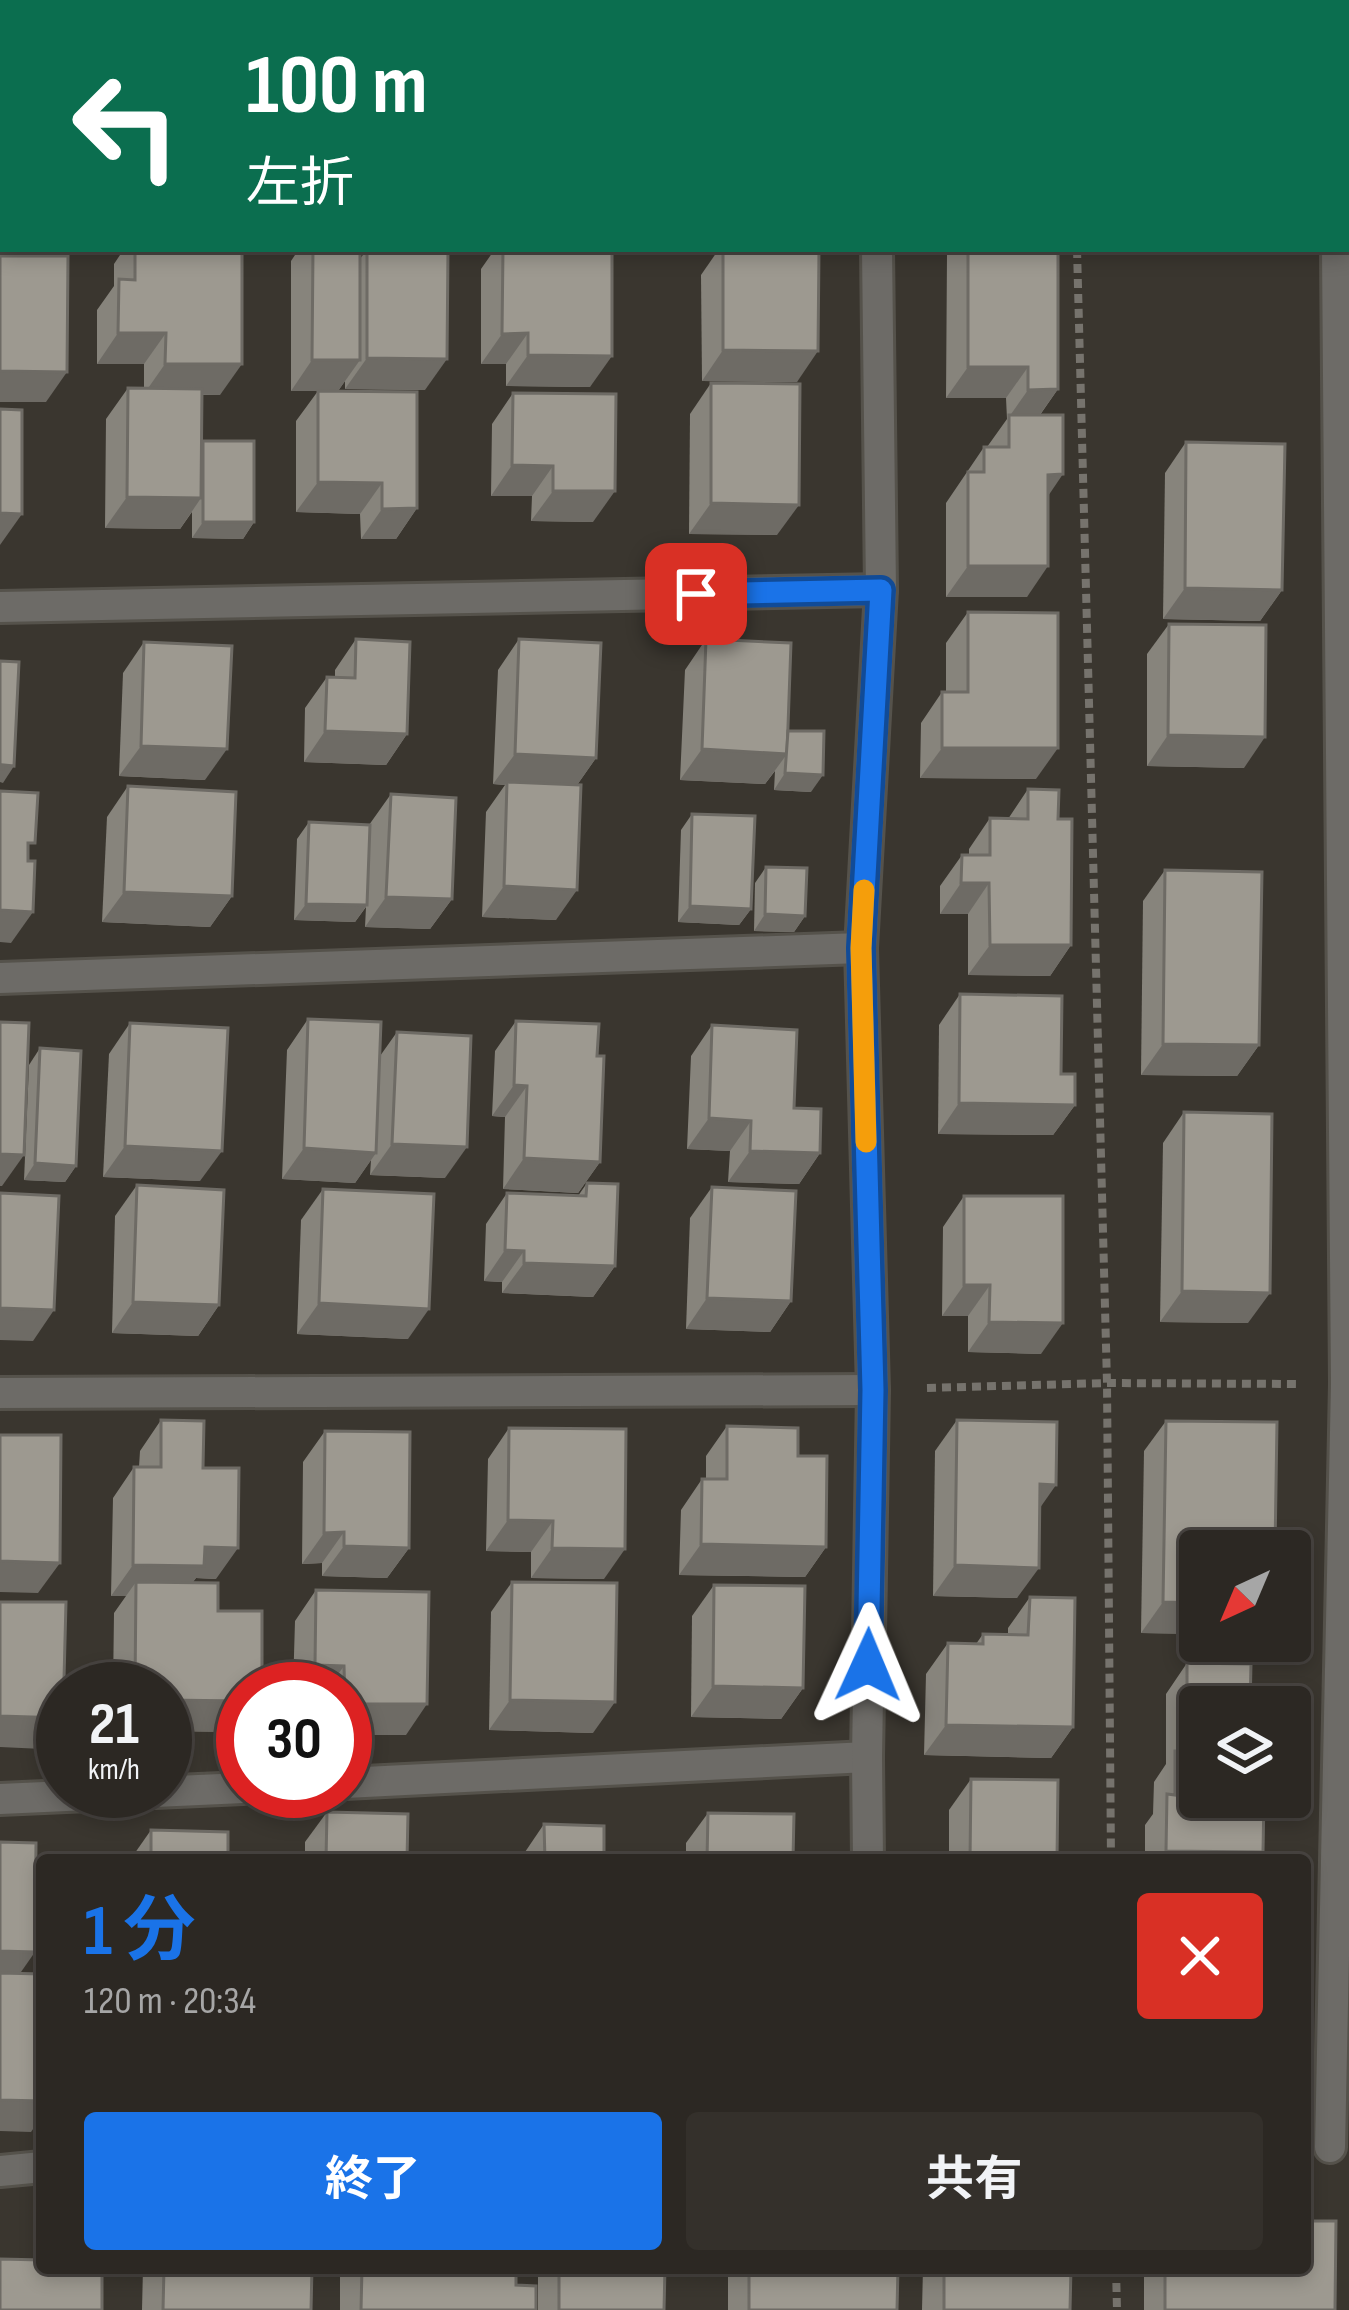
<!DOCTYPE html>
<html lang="ja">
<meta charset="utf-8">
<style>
body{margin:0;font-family:"Sofia Sans Condensed","Noto Sans JP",sans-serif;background:#34302b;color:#f1f3f6;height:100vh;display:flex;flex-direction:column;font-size:45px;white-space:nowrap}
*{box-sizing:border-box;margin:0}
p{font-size:39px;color:#a6a6a6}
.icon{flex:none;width:66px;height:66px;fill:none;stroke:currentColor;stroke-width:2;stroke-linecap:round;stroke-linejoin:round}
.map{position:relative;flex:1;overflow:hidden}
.side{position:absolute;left:36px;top:1854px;width:1275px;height:420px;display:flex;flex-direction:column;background:#2c2823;border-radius:12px;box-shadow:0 6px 18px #0003,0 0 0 3px #484441}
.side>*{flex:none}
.hud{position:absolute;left:0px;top:0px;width:1350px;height:252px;box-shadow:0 6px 18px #0003,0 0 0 3px #484441;background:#0b6e4f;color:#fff;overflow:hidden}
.needle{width:78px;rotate:224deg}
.buttons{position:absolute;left:1179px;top:1530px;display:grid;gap:24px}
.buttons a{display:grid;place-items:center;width:132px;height:132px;border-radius:12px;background:#2c2823;box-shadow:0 6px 18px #0003,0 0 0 3px #484441;font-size:60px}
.speed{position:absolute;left:36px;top:1662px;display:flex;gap:24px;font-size:60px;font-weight:700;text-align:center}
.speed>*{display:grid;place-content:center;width:156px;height:156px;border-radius:50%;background:#2c2823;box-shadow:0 6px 18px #0003,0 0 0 3px #484441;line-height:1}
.speed small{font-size:30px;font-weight:400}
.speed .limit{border:18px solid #d22;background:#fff;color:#111}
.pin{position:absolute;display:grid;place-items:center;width:102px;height:102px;color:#fff;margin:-51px;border-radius:24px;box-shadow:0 6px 18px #0006}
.me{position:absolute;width:132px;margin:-66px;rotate:1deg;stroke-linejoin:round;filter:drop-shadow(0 0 9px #0008)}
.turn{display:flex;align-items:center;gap:42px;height:252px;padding:0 48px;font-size:54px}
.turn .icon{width:156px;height:156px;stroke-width:2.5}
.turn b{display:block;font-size:84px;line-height:102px}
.round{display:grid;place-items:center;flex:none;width:126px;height:126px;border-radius:12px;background:#34302b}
.summary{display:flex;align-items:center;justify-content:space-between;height:204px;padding:0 48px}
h1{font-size:72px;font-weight:700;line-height:90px;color:#1a73e8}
.primary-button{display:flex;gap:24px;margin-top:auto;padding:24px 48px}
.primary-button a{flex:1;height:138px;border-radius:12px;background:#1a73e8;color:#fff;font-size:48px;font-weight:700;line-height:138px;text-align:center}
.primary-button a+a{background:#34302b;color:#f1f3f6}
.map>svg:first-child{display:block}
</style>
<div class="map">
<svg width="1349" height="2310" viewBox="0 0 1349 2310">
<defs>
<pattern id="park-crowns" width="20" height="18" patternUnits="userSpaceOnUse" patternTransform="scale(3)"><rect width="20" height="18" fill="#554729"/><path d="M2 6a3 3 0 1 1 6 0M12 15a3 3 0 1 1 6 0" fill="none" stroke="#6d6148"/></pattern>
</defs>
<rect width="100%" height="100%" fill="#3a362f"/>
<polygon fill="url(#park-crowns)" points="905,0 1294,0 1294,3 906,3"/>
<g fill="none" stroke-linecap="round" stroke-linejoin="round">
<g stroke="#55524b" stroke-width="36">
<g id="street">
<polyline points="873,0 873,3"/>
<polyline points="1333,0 1333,3"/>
<polyline points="1347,194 1349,194"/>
<polyline points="0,216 3,216"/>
<polyline points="0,607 881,590"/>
<polyline points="0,978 861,948"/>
<polyline points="0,1393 873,1390"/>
<polyline points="345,1783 867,1757"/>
<polyline points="0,1799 243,1788"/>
<polyline points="868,1860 867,1757 873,1390 861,948 881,590 877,249"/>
<polyline points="1330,2147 1346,1384 1337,249"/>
<polyline points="0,2171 42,2167"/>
</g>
</g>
<g stroke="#76736d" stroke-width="8" stroke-dasharray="9 6" stroke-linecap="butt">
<polyline points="589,0 823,2"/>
<polyline points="1077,249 1107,1383 1111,1860"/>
<polyline points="927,1388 1107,1383 1296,1384"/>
<polyline points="1116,2268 1117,2310"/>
</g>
<use href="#street" stroke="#6d6b67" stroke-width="30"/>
</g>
<g fill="#87847c">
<polygon points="124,249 242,249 220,395 202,395 202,443 254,522 243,539 192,538 192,512 180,529 105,528 106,419 128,388 144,388 144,364 97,364 97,310 114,286 114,264"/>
<polygon points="299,249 360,249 360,259 367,249 425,390 345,389 345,381 338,391 417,508 396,539 361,539 360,514 296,512 296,421 318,391 291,391 291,261"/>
<polygon points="495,249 612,249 590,387 506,386 506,364 481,364 481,269"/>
<polygon points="719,249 819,249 797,382 702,381 701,275"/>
<polygon points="950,249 1058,249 1058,389 1040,415 1048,496 1027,597 946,597 946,503 984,447 987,447 1007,419 1006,398 946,398 947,254"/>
<polygon points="711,383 777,535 689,534 690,414"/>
<polygon points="513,393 593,522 531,521 532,496 491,496 492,424"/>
<polygon points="1186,442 1282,590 1260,621 1163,619 1165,473"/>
<polygon points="968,612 1036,779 920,778 921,723 942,692 946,692 946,643"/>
<polygon points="1169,624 1244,768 1147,766 1147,654"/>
<polygon points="356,639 407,734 386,765 304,762 305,708 327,677 335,677 335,670"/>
<polygon points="519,639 596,758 577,785 556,920 482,917 486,812 505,785 493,784 498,670"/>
<polygon points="706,639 788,731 811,792 774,790 775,771 765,784 680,780 685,670"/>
<polygon points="144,642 205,780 119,776 123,673"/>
<polygon points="128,786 232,896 210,927 102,922 107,817"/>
<polygon points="1028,789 1058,819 1071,945 1050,976 968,975 968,914 940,914 940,886 962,855 969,855 969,849 990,818 1008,819"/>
<polygon points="391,794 452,899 430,929 365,927 366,907 355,922 294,920 297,839 309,822 369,825"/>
<polygon points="692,814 751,909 739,925 678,922 681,830"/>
<polygon points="766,867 805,916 794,932 754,931 755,883"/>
<polygon points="1165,870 1259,1045 1237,1076 1141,1075 1143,901"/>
<polygon points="960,994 1061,1074 1075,1105 1053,1135 938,1134 939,1025"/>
<polygon points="308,1019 380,1056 397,1032 445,1178 370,1175 371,1160 355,1183 282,1179 287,1050"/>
<polygon points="516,1021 597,1056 600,1162 578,1193 503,1189 505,1117 492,1116 495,1051"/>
<polygon points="130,1023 200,1181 103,1177 109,1054"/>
<polygon points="712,1025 794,1108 820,1153 799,1184 728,1182 730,1151 687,1149 691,1056"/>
<polygon points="40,1048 76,1166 65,1182 24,1180 29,1065"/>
<polygon points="1184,1112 1248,1323 1160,1322 1163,1143"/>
<polygon points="587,1183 615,1266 593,1297 502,1293 502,1282 484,1281 486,1224 507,1193 578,1196"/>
<polygon points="137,1185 219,1305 198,1336 112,1333 115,1216"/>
<polygon points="712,1187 791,1301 770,1332 686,1329 690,1218"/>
<polygon points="323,1189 408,1339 297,1334 301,1220"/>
<polygon points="964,1196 1041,1354 968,1352 968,1316 942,1316 943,1227"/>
<polygon points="161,1420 203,1468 216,1579 196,1578 192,1583 218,1611 240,1732 165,1731 165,1689 113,1689 114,1613 126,1596 111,1596 113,1498 134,1467 139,1467 140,1451"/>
<polygon points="957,1420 1040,1508 1017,1598 933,1596 935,1451"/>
<polygon points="1166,1421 1200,1551 1200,1634 1141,1633 1144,1451"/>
<polygon points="727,1426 798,1456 826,1547 805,1577 679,1575 681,1510 702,1479 706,1479 706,1456"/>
<polygon points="509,1428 604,1579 531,1578 531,1552 486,1551 488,1459"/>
<polygon points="325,1431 409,1548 387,1578 322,1576 322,1563 302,1564 303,1462"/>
<polygon points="512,1582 593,1733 489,1730 491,1612"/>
<polygon points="714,1585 803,1688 781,1719 691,1717 692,1616"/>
<polygon points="316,1590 406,1735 345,1689 293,1689 295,1621"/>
<polygon points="1030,1597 1073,1727 1051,1758 924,1755 926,1674 948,1643 976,1644 983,1634 1008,1634 1008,1628"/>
<polygon points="1187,1663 1200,1707 1263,1852 1258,1860 1145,1860 1145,1825 1153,1814 1154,1782 1166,1764 1166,1694"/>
<polygon points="971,1779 1057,1860 949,1860 949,1810"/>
<polygon points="327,1812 407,1860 305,1860 305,1842"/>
<polygon points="708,1813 793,1860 686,1860 686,1843"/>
<polygon points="544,1824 604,1860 523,1860 523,1855"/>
<polygon points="151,1830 228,1860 130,1860"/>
<polygon points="143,2268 312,2268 311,2310 142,2310"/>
<polygon points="340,2268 516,2268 516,2285 536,2310 340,2310"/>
<polygon points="538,2268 665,2268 664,2310 538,2310"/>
<polygon points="728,2268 898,2268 897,2310 728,2310"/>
<polygon points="923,2268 1071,2268 1070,2310 922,2310"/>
<polygon points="1144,2268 1305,2268 1335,2310 1144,2310"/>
</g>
<g fill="#6e6b65">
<polygon points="0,113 3,113 3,145 0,144"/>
<polygon points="118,333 166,333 144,364 97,364"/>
<polygon points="528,333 506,364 481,364 502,334"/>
<polygon points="723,350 818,351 797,382 702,381"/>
<polygon points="528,355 612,356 590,387 506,386"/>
<polygon points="367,358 447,359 425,390 345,389"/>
<polygon points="312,360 360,360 338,391 291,391"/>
<polygon points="165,364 242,364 220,395 144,394"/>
<polygon points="968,367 1028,367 1006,398 946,398"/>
<polygon points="0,371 67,372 46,402 0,402"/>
<polygon points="1058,389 1036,420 1009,417 1028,390"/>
<polygon points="512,465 553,466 532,496 491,496"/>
<polygon points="1063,474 1042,505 1048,475"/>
<polygon points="318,482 382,483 360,514 296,512"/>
<polygon points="553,491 615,491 593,522 531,521"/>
<polygon points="127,497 201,498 180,529 105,528"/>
<polygon points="711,503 799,505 777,535 689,534"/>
<polygon points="417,508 396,539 361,539 382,509"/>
<polygon points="0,513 22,514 0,545"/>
<polygon points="203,522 254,522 243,539 192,538"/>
<polygon points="968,566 1048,566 1027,597 946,597"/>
<polygon points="1185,588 1282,590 1260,621 1163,619"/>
<polygon points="325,731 407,734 386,765 304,762"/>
<polygon points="1168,735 1265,737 1244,768 1147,766"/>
<polygon points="141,746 227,749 205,780 119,776"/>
<polygon points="942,748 1058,748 1036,779 920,778"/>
<polygon points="702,749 787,754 765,784 680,780"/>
<polygon points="515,754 596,758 575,788 507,782 505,785 493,784"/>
<polygon points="3,765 14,766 3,783 0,782 0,769"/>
<polygon points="785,773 823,775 811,792 774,790"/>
<polygon points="961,883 989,883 968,914 940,914"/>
<polygon points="504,886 577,890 556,920 482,917"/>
<polygon points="124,892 232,896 210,927 102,922"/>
<polygon points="386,897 452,899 430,929 365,927"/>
<polygon points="306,904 367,905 355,922 294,920"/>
<polygon points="690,906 751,909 739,925 678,922"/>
<polygon points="0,910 33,912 11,943 0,942"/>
<polygon points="765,914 805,916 794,932 754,931"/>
<polygon points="990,945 1071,945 1050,976 968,975"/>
<polygon points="1163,1044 1259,1045 1237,1076 1141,1075"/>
<polygon points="514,1085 527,1086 505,1117 492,1116"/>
<polygon points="959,1103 1075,1105 1053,1135 938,1134"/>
<polygon points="709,1118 751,1121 730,1151 687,1149"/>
<polygon points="392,1144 467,1147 445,1178 370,1175"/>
<polygon points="125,1146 222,1151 200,1181 103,1177"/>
<polygon points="304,1148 376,1153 355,1183 282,1179"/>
<polygon points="750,1151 820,1153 799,1184 728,1182"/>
<polygon points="0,1154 24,1155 2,1186 0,1186"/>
<polygon points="524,1158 600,1162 578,1193 503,1189"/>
<polygon points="35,1163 76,1166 65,1182 24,1180"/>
<polygon points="505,1250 524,1251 502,1282 484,1281"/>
<polygon points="524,1263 615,1266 593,1297 502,1293"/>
<polygon points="964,1285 990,1285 968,1316 942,1316"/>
<polygon points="1182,1291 1270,1293 1248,1323 1160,1322"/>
<polygon points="707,1298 791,1301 770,1332 686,1329"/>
<polygon points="133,1302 219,1305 198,1336 112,1333"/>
<polygon points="319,1303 429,1309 408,1339 297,1334"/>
<polygon points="0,1308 54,1310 33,1341 0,1340"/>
<polygon points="989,1322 1063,1323 1041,1354 968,1352"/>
<polygon points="1040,1484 1056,1485 1035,1515"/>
<polygon points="508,1520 553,1521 531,1552 486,1551"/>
<polygon points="344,1532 322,1563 302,1564 324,1533"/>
<polygon points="701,1544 826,1547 805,1577 679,1575"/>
<polygon points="344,1546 409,1548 387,1578 322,1576"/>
<polygon points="205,1547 238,1548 216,1579 196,1578 182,1597 136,1582 126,1596 111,1596 133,1565"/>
<polygon points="552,1548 625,1549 604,1579 531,1578"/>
<polygon points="0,1561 60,1563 38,1593 0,1592"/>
<polygon points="955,1565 1039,1568 1017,1598 933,1596"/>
<polygon points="1163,1602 1200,1603 1200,1634 1141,1633"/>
<polygon points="315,1665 344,1666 327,1689 298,1689"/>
<polygon points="713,1686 803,1688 781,1719 691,1717"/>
<polygon points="165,1700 243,1701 243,1728 240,1732 165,1731"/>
<polygon points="510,1700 615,1702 593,1733 489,1730"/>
<polygon points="345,1704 427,1704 406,1735 345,1735"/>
<polygon points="0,1716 63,1718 63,1720 43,1749 0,1747"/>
<polygon points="946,1725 1073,1727 1051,1758 924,1755"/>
<polygon points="1166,1851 1263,1852 1258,1860 1159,1860"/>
<polygon points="0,1951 35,1952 14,1982 0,1982"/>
<polygon points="0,2100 42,2101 42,2116 31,2132 0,2131"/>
</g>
<g fill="#9d9990" stroke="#6e6b65" stroke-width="3">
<polygon points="312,0 325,0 398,3 312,3"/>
<rect x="0" y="12" width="3" height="101"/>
<polygon points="135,249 242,249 242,364 165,364 166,333 118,333 119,279 135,280"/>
<polygon points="313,249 360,249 360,360 312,360"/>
<polygon points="367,249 448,249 447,359 367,358"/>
<polygon points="503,249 612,249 612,356 528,355 528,333 502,334"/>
<polygon points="723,249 819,249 818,351 723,350"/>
<polygon points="968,249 1058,249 1058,389 1028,390 1028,367 968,367"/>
<polygon points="0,256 68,256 67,372 0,371"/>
<polygon points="711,383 800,384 799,505 711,503"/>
<polygon points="128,388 202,389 201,498 127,497"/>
<polygon points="318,391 417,392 417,508 382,509 382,483 318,482"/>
<polygon points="513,393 616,394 615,491 553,491 553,466 512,465"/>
<polygon points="0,409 22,410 22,514 0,513"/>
<polygon points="1009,415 1063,415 1063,474 1048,475 1048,566 968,566 968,472 984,472 984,447 1009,447"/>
<rect x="203" y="441" width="51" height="81"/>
<polygon points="1186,442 1285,444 1282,590 1185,588"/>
<polygon points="968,612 1058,613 1058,748 942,748 942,692 968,692"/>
<polygon points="1169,624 1266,625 1265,737 1168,735"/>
<polygon points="356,639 410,642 407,734 325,731 327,677 355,678"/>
<polygon points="519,639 601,643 596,758 515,754"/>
<polygon points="706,639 791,643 787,754 702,749"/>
<polygon points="144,642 232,646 227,749 141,746"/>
<polygon points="0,661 19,662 14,766 3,765 3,769 0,769"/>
<polygon points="788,731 824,731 823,775 785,773"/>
<polygon points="507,782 581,785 577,890 504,886"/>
<polygon points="128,786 236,792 232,896 124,892"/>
<polygon points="1028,789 1059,790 1058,819 1072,819 1071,945 990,945 989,883 961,883 962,855 990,855 990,818 1028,819"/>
<polygon points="0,791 38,793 35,843 28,843 28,861 35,861 33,912 0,910"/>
<polygon points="391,794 456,798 452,899 386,897"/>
<polygon points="692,814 755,816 751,909 690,906"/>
<polygon points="309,822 370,825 367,905 306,904"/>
<polygon points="766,867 807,868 805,916 765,914"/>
<polygon points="1165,870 1262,872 1259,1045 1163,1044"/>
<polygon points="960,994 1062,996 1061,1074 1075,1074 1075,1105 959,1103"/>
<polygon points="308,1019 381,1022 376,1153 304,1148"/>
<polygon points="516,1021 599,1024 597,1056 604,1056 600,1162 524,1158 527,1086 514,1085"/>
<polygon points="0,1022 29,1023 24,1155 0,1154"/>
<polygon points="130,1023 228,1028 222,1151 125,1146"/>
<polygon points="712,1025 797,1030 794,1108 821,1109 820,1153 750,1151 751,1121 709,1118"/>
<polygon points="397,1032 471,1036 467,1147 392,1144"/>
<polygon points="40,1048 81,1051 76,1166 35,1163"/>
<polygon points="1184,1112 1272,1114 1270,1293 1182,1291"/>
<polygon points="587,1183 618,1184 615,1266 524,1263 524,1251 505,1250 507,1193 586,1196"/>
<polygon points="137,1185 224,1190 219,1305 133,1302"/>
<polygon points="712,1187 796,1191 791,1301 707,1298"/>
<polygon points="323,1189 434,1194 429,1309 319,1303"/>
<polygon points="0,1193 59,1196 54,1310 0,1308"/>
<polygon points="964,1196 1063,1196 1063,1323 989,1322 990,1285 964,1285"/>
<polygon points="161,1420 204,1421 203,1468 239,1468 238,1548 205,1547 204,1566 133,1565 134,1467 161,1467"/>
<polygon points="957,1420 1057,1422 1056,1485 1040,1484 1039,1568 955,1565"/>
<polygon points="1166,1421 1277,1422 1275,1551 1200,1551 1200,1603 1163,1602"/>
<polygon points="727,1426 798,1428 798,1456 827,1456 826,1547 701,1544 702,1479 727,1479"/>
<polygon points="509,1428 626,1429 625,1549 552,1548 553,1521 508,1520"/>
<polygon points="325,1431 410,1432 409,1548 344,1546 344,1532 324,1533"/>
<polygon points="0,1435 61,1435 60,1563 0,1561"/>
<polygon points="136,1582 218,1583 218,1611 262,1611 262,1689 243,1689 243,1701 165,1700 165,1689 135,1689"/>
<polygon points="512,1582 617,1583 615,1702 510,1700"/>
<polygon points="714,1585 805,1586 803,1688 713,1686"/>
<polygon points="316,1590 429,1592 427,1704 345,1704 344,1666 315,1665"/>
<polygon points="1030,1597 1075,1598 1073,1727 946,1725 948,1643 983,1644 983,1634 1028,1635"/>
<polygon points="0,1602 66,1602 63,1718 0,1716"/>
<polygon points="1187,1663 1251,1664 1250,1707 1200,1707 1200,1797 1264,1797 1263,1852 1166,1851 1167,1794 1175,1795 1175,1751 1187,1751"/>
<polygon points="971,1779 1058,1780 1057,1860 970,1860"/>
<polygon points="327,1812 408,1814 407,1860 326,1860"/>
<polygon points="708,1813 794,1814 793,1860 707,1860"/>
<polygon points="544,1824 604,1826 604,1860 545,1860"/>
<polygon points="151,1830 228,1832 228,1860 151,1860"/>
<polygon points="0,1842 36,1843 35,1952 0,1951"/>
<polygon points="0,1973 42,1974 42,2101 0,2100"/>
<polygon points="1305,2221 1336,2221 1335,2310 1165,2310 1165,2268 1305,2268"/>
<polygon points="0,2259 42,2260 42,2268 102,2268 102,2310 0,2310"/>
<polygon points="164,2268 312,2268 311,2310 163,2310"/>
<polygon points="362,2268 516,2268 516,2285 536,2286 536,2310 361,2310"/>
<polygon points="559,2268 665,2268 664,2310 559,2310"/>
<polygon points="749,2268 898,2268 897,2310 749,2310"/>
<polygon points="944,2268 1071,2268 1070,2310 944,2310"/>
</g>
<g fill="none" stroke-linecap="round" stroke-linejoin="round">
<g stroke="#114b97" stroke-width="30">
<polyline id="route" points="696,594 881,590 861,948 873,1390 868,1665"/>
</g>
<use href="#route" stroke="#1a73e8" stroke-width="21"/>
<polyline stroke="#f59e0b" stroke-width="21" points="864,890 861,948 866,1142"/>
</g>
</svg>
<div class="buttons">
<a><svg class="needle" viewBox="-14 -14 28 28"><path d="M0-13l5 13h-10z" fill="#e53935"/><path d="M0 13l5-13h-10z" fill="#a6a6a6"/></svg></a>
<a><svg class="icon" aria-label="layers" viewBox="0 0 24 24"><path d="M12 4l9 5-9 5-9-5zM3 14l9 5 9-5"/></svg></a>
</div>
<div class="speed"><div>21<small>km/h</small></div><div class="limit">30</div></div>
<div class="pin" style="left:696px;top:594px;background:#d93025"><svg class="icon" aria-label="arrive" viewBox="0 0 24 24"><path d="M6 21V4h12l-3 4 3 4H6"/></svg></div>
<svg class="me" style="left:868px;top:1665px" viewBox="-20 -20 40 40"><path d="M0-17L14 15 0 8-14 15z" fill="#1a73e8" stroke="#fff" stroke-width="4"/></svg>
<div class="hud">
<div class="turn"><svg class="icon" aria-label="left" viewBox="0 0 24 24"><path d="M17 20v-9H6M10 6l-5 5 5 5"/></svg><div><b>100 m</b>左折</div></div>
</div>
<section class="side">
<div class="summary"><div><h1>1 分</h1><p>120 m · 20:34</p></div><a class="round" style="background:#d93025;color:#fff"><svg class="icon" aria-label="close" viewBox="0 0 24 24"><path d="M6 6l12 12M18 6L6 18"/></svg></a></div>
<div class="primary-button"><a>終了</a><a>共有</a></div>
</section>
</div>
